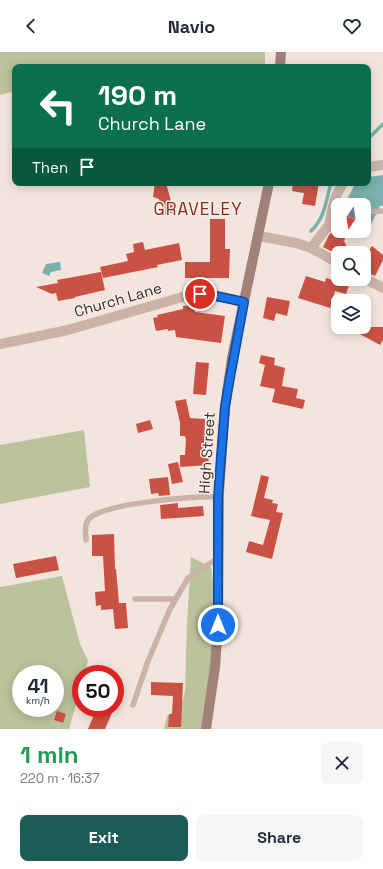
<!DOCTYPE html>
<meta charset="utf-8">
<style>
body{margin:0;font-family:"Space Grotesk",sans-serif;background:#f6f6f7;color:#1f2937;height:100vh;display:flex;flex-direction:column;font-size:15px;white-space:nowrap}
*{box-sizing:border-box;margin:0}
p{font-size:13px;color:#747a83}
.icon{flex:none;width:22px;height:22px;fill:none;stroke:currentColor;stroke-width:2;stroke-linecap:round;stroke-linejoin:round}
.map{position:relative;height:677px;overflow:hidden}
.panel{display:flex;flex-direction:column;background:#fff;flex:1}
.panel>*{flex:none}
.hud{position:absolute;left:12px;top:12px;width:359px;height:122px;border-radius:8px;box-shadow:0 2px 10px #0003;background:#0b6e4f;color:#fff;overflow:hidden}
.needle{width:26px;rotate:193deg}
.controls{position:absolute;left:331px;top:146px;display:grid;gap:8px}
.controls a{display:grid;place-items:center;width:40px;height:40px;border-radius:8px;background:#fff;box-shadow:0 2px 10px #0003;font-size:20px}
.speed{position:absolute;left:12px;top:613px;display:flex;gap:8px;font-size:20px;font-weight:700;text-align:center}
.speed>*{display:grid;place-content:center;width:52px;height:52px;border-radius:50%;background:#fff;box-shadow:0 2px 10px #0003;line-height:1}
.speed small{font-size:10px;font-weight:400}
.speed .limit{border:6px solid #d22;background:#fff;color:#111}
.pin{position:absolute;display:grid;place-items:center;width:34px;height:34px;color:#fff;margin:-17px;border:2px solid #fff;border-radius:50%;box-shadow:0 1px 4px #0007}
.me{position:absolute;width:44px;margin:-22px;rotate:0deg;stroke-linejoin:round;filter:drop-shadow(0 0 3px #0008)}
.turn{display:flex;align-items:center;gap:14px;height:84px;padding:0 20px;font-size:18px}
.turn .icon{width:52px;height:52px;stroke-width:2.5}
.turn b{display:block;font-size:28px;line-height:34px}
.then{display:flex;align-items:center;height:38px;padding:0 20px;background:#0003;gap:8px;font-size:15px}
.round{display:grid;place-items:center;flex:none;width:42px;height:42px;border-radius:8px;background:#f6f6f7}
.summary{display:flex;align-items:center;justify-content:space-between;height:68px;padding:0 20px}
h1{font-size:24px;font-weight:600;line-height:30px;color:#1e9e55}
.cta{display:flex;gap:8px;margin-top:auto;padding:8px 20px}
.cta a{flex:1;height:46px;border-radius:8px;background:#1c5b57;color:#fff;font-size:16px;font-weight:600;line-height:46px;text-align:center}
.cta a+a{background:#f6f6f7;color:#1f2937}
header{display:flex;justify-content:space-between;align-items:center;height:52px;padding:0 20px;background:#fff;font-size:18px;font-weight:600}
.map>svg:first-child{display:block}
</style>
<header><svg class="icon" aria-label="back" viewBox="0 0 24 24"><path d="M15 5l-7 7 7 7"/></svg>Navio<svg class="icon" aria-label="heart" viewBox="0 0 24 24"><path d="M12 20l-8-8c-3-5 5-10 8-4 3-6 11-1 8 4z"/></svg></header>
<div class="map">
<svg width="383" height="677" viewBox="0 0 383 677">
<rect width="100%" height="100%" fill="#f3e5dd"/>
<g fill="#bbc39c" fill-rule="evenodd">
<polygon points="0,0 265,0 265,15 15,15 15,39 0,43"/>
<polygon points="84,378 90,435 0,452 0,393"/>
<polygon points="191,505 211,515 216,548 215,592 202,677 164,677 167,664 181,655 185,639 187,571"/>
<path d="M62,524L80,592L88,609L85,622H81V635L69,677H0V535ZM21,622H55V656H21Z"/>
</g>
<g fill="#7ab1ac">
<polygon points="383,123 383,154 380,154 364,187 354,179 364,179 364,153 344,153 354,134 357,131 368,131 368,125"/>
<polygon points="60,210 61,218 51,220 49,224 42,221 46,212"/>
</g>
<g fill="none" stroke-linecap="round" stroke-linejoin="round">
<g stroke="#7ab1ac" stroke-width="3.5">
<polyline points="368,87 383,72"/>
<path d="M311,179C325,166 326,148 331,131"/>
</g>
</g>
<g fill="#ca5244">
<polygon points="155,131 166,131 174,160 164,163 159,147 153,145"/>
<polygon points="293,131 319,131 315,154 302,152 304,141 292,139"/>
<polygon points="210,167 225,167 225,197 230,197 229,226 185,226 185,210 210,210"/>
<polygon points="334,178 346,184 344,189 347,195 341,196 337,202 323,195 329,183"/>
<polygon points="143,190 145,198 179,191 182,208 157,213 158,215 103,226 100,215 128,209 126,202 134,200 133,192"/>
<polygon points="372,194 383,203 383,208 375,224 364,219 364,205"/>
<polygon points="101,220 105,238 75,245 75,246 58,249 56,241 52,242 36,235 58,231 57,228"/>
<polygon points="306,224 325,230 326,226 349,233 346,242 335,239 330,256 298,246"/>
<polygon points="267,245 290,249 287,264 276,261 274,269 263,266"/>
<polygon points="194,253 195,260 225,264 221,291 176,285 175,278 168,279 168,277 156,279 153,266 158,265 157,263 183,257 183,254"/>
<polygon points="347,275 383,275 383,288 380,293"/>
<polygon points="261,303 275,306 274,313 285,316 282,334 298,337 296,346 305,348 303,357 272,350 275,337 260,334 265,313 259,311"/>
<polygon points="196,310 209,311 206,343 193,342"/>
<polygon points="186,347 190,366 205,367 204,401 208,401 209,413 180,415 180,403 185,403 186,386 185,386 185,384 180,384 180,371 175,349"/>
<polygon points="150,368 153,377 138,381 136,372"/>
<polygon points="178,410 183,430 172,432 168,412"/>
<polygon points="261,423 269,425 264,446 273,448 272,451 278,452 276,460 283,461 272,507 246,500 249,489 263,493 270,468 251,464"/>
<polygon points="168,425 170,443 159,444 158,441 151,442 149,427"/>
<polygon points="178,451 178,456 203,454 204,464 161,467 160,453"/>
<polygon points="114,482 115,517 116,517 119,551 126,551 128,576 115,577 113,557 101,558 101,553 96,554 95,540 105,539 103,504 92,504 92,483"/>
<polygon points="56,504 59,518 16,526 13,512"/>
<polygon points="151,630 183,631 181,675 168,675 169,662 172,662 173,644 151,643"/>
<polygon points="97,656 114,656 105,677 88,677"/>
<polygon points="57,659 66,662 63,671 54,668"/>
</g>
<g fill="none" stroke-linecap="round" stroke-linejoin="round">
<g stroke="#ccb3a8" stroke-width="5.5">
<polyline points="364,160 383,159"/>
<path d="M86,488C86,480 83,471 91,465C109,451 194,444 218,445"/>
<polyline points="135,547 176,547"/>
<polyline points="133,653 148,609 170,557 188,526 218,506"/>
</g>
<g stroke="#ccb3a8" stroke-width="10">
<polyline points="368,115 383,113"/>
<polyline points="259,184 296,191 311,196 338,211"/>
<polyline points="311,196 329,173 335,146 343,131"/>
<polyline points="364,226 383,236"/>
<path d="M0,292L68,278L186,244C206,241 224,245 244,250"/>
</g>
<g stroke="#a08279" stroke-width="10">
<polyline points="280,15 281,0"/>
<polyline points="206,677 215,615 218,573 219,440 225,355 232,306 269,131"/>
</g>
</g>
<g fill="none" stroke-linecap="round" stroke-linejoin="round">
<g stroke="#114b97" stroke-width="10">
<polyline id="route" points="200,242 216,244 244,250 229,331 225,355 221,405 218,445 218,573"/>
</g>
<use href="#route" stroke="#1a73e8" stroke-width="7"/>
</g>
<g text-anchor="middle" stroke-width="3" stroke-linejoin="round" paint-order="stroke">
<g font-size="15" fill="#382b28" stroke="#faf0e9">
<text transform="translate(118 248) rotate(-16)" y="5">Church Lane</text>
<text transform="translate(207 401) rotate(-86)" y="5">High Street</text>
</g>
<g font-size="17" letter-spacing="1" fill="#8a2a1f" stroke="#faf0e9">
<text x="198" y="163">GRAVELEY</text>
</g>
</g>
</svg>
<div class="controls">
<a><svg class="needle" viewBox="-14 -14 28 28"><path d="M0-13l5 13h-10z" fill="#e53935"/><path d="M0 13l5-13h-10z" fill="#747a83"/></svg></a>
<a><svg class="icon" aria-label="search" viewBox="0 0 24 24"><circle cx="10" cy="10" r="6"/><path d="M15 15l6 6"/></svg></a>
<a><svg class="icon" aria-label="layers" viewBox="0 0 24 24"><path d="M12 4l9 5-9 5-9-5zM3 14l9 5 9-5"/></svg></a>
</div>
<div class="speed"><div>41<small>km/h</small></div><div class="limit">50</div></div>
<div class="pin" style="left:200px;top:242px;background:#d93025"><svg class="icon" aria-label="arrive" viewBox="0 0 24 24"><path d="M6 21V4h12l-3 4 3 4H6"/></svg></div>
<svg class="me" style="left:218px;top:573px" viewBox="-20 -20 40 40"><circle r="17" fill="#1a73e8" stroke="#fff" stroke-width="3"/><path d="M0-11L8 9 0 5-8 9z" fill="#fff"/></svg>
<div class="hud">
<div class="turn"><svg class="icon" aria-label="left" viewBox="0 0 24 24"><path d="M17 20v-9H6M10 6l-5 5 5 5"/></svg><div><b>190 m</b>Church Lane</div></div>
<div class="then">Then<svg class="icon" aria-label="arrive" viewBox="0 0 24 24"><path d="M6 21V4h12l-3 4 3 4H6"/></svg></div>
</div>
</div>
<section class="panel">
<div class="summary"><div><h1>1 min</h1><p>220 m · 16:37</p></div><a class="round"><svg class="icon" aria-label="close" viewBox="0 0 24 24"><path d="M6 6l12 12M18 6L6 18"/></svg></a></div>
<div class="cta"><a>Exit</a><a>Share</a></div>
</section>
